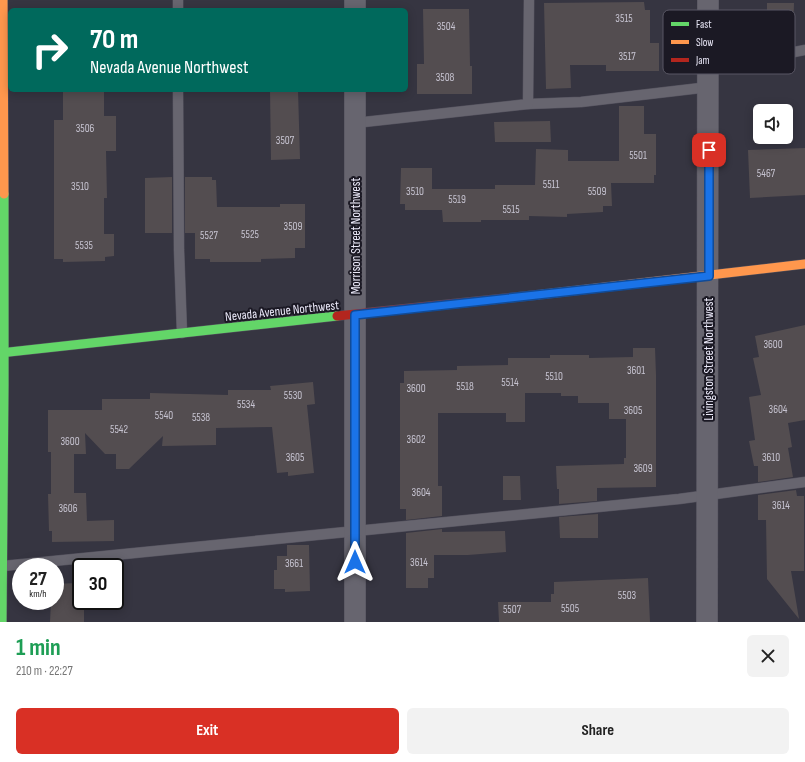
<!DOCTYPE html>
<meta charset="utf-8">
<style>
body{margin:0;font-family:"Sofia Sans Condensed",sans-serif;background:#f2f2f2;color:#222;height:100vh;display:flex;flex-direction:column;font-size:15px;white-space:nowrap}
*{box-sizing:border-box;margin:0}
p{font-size:13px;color:#767676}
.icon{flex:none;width:22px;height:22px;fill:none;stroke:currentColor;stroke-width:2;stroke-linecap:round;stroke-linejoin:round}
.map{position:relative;height:622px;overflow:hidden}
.drawer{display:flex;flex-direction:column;background:#fff;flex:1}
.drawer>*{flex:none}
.hud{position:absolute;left:8px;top:8px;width:400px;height:84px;border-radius:6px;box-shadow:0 2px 10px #0003;background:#00695c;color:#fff;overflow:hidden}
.controls{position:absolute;left:753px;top:104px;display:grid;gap:8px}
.controls a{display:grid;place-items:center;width:40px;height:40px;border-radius:6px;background:#fff;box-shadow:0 2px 10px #0003;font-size:20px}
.speed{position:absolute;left:12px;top:558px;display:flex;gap:8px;font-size:20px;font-weight:700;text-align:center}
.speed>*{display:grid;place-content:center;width:52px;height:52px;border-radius:50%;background:#fff;box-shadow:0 2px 10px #0003;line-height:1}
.speed small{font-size:10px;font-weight:400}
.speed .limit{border:2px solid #111;border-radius:6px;background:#fff;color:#111}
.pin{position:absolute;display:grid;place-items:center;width:34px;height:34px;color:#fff;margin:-17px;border-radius:8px;box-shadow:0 2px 6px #0006}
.me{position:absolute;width:44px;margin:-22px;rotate:0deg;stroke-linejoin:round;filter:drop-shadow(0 0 3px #0008)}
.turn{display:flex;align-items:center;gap:14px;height:84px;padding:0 16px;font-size:18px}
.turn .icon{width:52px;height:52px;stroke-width:2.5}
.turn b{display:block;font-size:28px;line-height:34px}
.round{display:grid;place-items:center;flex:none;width:42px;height:42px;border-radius:6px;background:#f2f2f2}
.summary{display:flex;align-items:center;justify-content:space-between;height:68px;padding:0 16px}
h1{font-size:24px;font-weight:700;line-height:30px;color:#1e9e55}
.primary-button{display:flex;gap:8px;margin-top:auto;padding:8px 16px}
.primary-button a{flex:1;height:46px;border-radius:6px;background:#d93025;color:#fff;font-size:16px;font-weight:700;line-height:46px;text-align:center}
.primary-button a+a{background:#f2f2f2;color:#222}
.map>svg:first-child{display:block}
</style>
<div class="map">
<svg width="805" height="622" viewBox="0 0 805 622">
<rect width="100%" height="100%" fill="#363541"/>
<g fill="#534d50">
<polygon points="644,2 645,10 650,10 650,43 659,43 659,71 606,71 606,65 570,65 571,88 546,89 544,3"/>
<polygon points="767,3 794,3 793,39 767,39"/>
<polygon points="423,9 469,9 470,66 472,66 472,94 417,94 417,64 424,64"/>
<polygon points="63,90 104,90 104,116 116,116 116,151 106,151 107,198 104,198 104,234 114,234 114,256 105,257 105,261 63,262 63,259 54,259 54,120 63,120"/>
<polygon points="270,90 298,90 300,159 271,160"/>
<polygon points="619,106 644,106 644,134 656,134 656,175 654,175 654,183 611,183 612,206 603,206 603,212 567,214 567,217 529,216 529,220 481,220 481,222 443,222 442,210 405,210 405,204 400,204 401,168 432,168 432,189 495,189 495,185 535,185 536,149 568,150 568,161 619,161"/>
<polygon points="550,121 551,142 495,142 494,122"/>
<polygon points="805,148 805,195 750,198 748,150"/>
<polygon points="172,177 172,233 145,233 145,178"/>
<polygon points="185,177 212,177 212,180 216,180 217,207 280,207 280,204 305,204 305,248 295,248 295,258 261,259 261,262 210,262 210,259 195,259 195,233 185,233"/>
<polygon points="805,325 805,420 788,423 792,447 788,448 793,477 758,482 758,466 754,466 749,441 755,440 749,397 761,395 753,358 759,357 755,336"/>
<polygon points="633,348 655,348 656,375 656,487 597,488 597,501 559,504 559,489 557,489 556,466 624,464 624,458 626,458 626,419 609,419 609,403 578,403 578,396 561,396 561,393 525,393 525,422 506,422 506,413 438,413 438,486 442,486 442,516 406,520 406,509 400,509 400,383 404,383 404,371 457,370 457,366 508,365 508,358 550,358 550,355 589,355 589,358 633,357"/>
<polygon points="313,382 315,404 307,405 314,473 288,476 288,472 277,473 272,427 216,428 216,445 162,446 163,436 129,469 116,469 116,454 105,454 85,433 86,454 74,454 74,493 86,493 87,521 114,520 114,541 52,542 52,531 49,531 48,494 51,494 51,452 48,452 48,410 102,410 102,399 150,399 150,393 228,395 228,390 271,390 270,386"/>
<polygon points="503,476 520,476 521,500 503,500"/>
<polygon points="796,490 797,496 804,496 804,571 791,571 799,619 767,579 766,520 758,520 758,495"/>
<polygon points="598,514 598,538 560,538 559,517"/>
<polygon points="442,529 442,532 505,531 506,552 468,555 434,555 434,578 428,578 428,588 406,588 406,533"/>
<polygon points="287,545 309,545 310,591 285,592 285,589 274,589 274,570 277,570 277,556 287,556"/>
<polygon points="648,578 650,622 499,622 498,602 551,602 551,594 554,594 554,582"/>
<polygon points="76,583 76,587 81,587 81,601 84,601 84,622 50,622 51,601 55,601 55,584"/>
</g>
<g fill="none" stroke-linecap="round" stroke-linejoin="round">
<g stroke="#54525e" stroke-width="11">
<g id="lane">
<polyline points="178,0 178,10"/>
<polyline points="709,62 749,61 805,50"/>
<polyline points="178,90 179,250 182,333"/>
<polyline points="528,104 581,102 709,87"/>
<polyline points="355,123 528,104 529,0"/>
<polyline points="3,566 679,499 805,482"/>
</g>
</g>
<g stroke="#54525e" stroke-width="22">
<g id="street">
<polyline points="355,0 355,10"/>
<polyline points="355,90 355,622"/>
<polyline points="707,622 708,0"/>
</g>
</g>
<g stroke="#54525e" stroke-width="10">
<g id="fast">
<polyline points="0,353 337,316"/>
<polyline points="2,622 4,386 4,194"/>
</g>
</g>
<g stroke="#54525e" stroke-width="10">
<g id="slow">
<polyline points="3,0 4,194"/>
<polyline points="536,295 805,264"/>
</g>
</g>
<g stroke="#54525e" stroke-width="10">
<polyline id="jam" points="337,316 536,295"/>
</g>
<use href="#lane" stroke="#67656f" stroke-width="10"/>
<use href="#street" stroke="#67656f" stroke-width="21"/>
<use href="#fast" stroke="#63d668" stroke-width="9"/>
<use href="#slow" stroke="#ff974d" stroke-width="9"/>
<use href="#jam" stroke="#b3261e" stroke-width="9"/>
</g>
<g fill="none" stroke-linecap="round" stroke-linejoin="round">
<g stroke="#114b97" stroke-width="10">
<polyline id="route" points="355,562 355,315 709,276 709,150"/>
</g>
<use href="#route" stroke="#1a73e8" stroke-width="7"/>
</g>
<g text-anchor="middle" stroke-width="4" stroke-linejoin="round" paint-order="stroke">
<g font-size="11" fill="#c5c2cf">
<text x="624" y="22">3515</text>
<text x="446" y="30">3504</text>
<text x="627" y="60">3517</text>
<text x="445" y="81">3508</text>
<text x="85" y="132">3506</text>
<text x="285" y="144">3507</text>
<text x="638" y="159">5501</text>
<text x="766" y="177">5467</text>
<text x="551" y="188">5511</text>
<text x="80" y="190">3510</text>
<text x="415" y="195">3510</text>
<text x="597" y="195">5509</text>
<text x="457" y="203">5519</text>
<text x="511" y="213">5515</text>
<text x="293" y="230">3509</text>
<text x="250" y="238">5525</text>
<text x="209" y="239">5527</text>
<text x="84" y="249">5535</text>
<text x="773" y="348">3600</text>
<text x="636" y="374">3601</text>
<text x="554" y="380">5510</text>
<text x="510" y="386">5514</text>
<text x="465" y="390">5518</text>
<text x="416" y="392">3600</text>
<text x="293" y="399">5530</text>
<text x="246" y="408">5534</text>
<text x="778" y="413">3604</text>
<text x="633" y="414">3605</text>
<text x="164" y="419">5540</text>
<text x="201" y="421">5538</text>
<text x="119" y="433">5542</text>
<text x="416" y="443">3602</text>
<text x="70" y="445">3600</text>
<text x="295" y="461">3605</text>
<text x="771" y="461">3610</text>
<text x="643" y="472">3609</text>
<text x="421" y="496">3604</text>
<text x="781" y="509">3614</text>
<text x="68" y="512">3606</text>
<text x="419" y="566">3614</text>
<text x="294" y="567">3661</text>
<text x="627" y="599">5503</text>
<text x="570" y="612">5505</text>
<text x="512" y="613">5507</text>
</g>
<g font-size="13" fill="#ebe9f9" stroke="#1b1924">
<text transform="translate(355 236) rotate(-90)" y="5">Morrison Street Northwest</text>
<text transform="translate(282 310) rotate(-6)" y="5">Nevada Avenue Northwest</text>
<text transform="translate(708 359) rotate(-90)" y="5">Livingston Street Northwest</text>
</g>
</g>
<rect x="663" y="10" width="132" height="64" rx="6" fill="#1b1924" stroke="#595764" stroke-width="1"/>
<rect x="671" y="22" width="18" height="4" fill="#63d668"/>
<rect x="671" y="40" width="18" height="4" fill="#ff974d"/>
<rect x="671" y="58" width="18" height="4" fill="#b3261e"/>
<g font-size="11" fill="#ebe9f9">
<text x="696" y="28">Fast</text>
<text x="696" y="46">Slow</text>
<text x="696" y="64">Jam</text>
</g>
</svg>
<div class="controls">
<a><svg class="icon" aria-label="sound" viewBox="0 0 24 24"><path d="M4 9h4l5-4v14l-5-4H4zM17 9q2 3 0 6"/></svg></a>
</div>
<div class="speed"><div>27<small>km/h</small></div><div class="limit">30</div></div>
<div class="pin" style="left:709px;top:150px;background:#d93025"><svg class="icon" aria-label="arrive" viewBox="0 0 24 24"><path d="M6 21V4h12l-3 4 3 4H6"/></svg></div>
<svg class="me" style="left:355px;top:562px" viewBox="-20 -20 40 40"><path d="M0-17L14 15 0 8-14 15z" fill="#1a73e8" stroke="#fff" stroke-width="4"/></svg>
<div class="hud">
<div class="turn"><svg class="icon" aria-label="right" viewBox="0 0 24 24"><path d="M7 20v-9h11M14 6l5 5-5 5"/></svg><div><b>70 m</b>Nevada Avenue Northwest</div></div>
</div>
</div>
<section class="drawer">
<div class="summary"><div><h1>1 min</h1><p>210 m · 22:27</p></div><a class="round"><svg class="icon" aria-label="close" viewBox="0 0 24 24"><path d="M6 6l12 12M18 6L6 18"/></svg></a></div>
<div class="primary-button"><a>Exit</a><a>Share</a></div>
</section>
